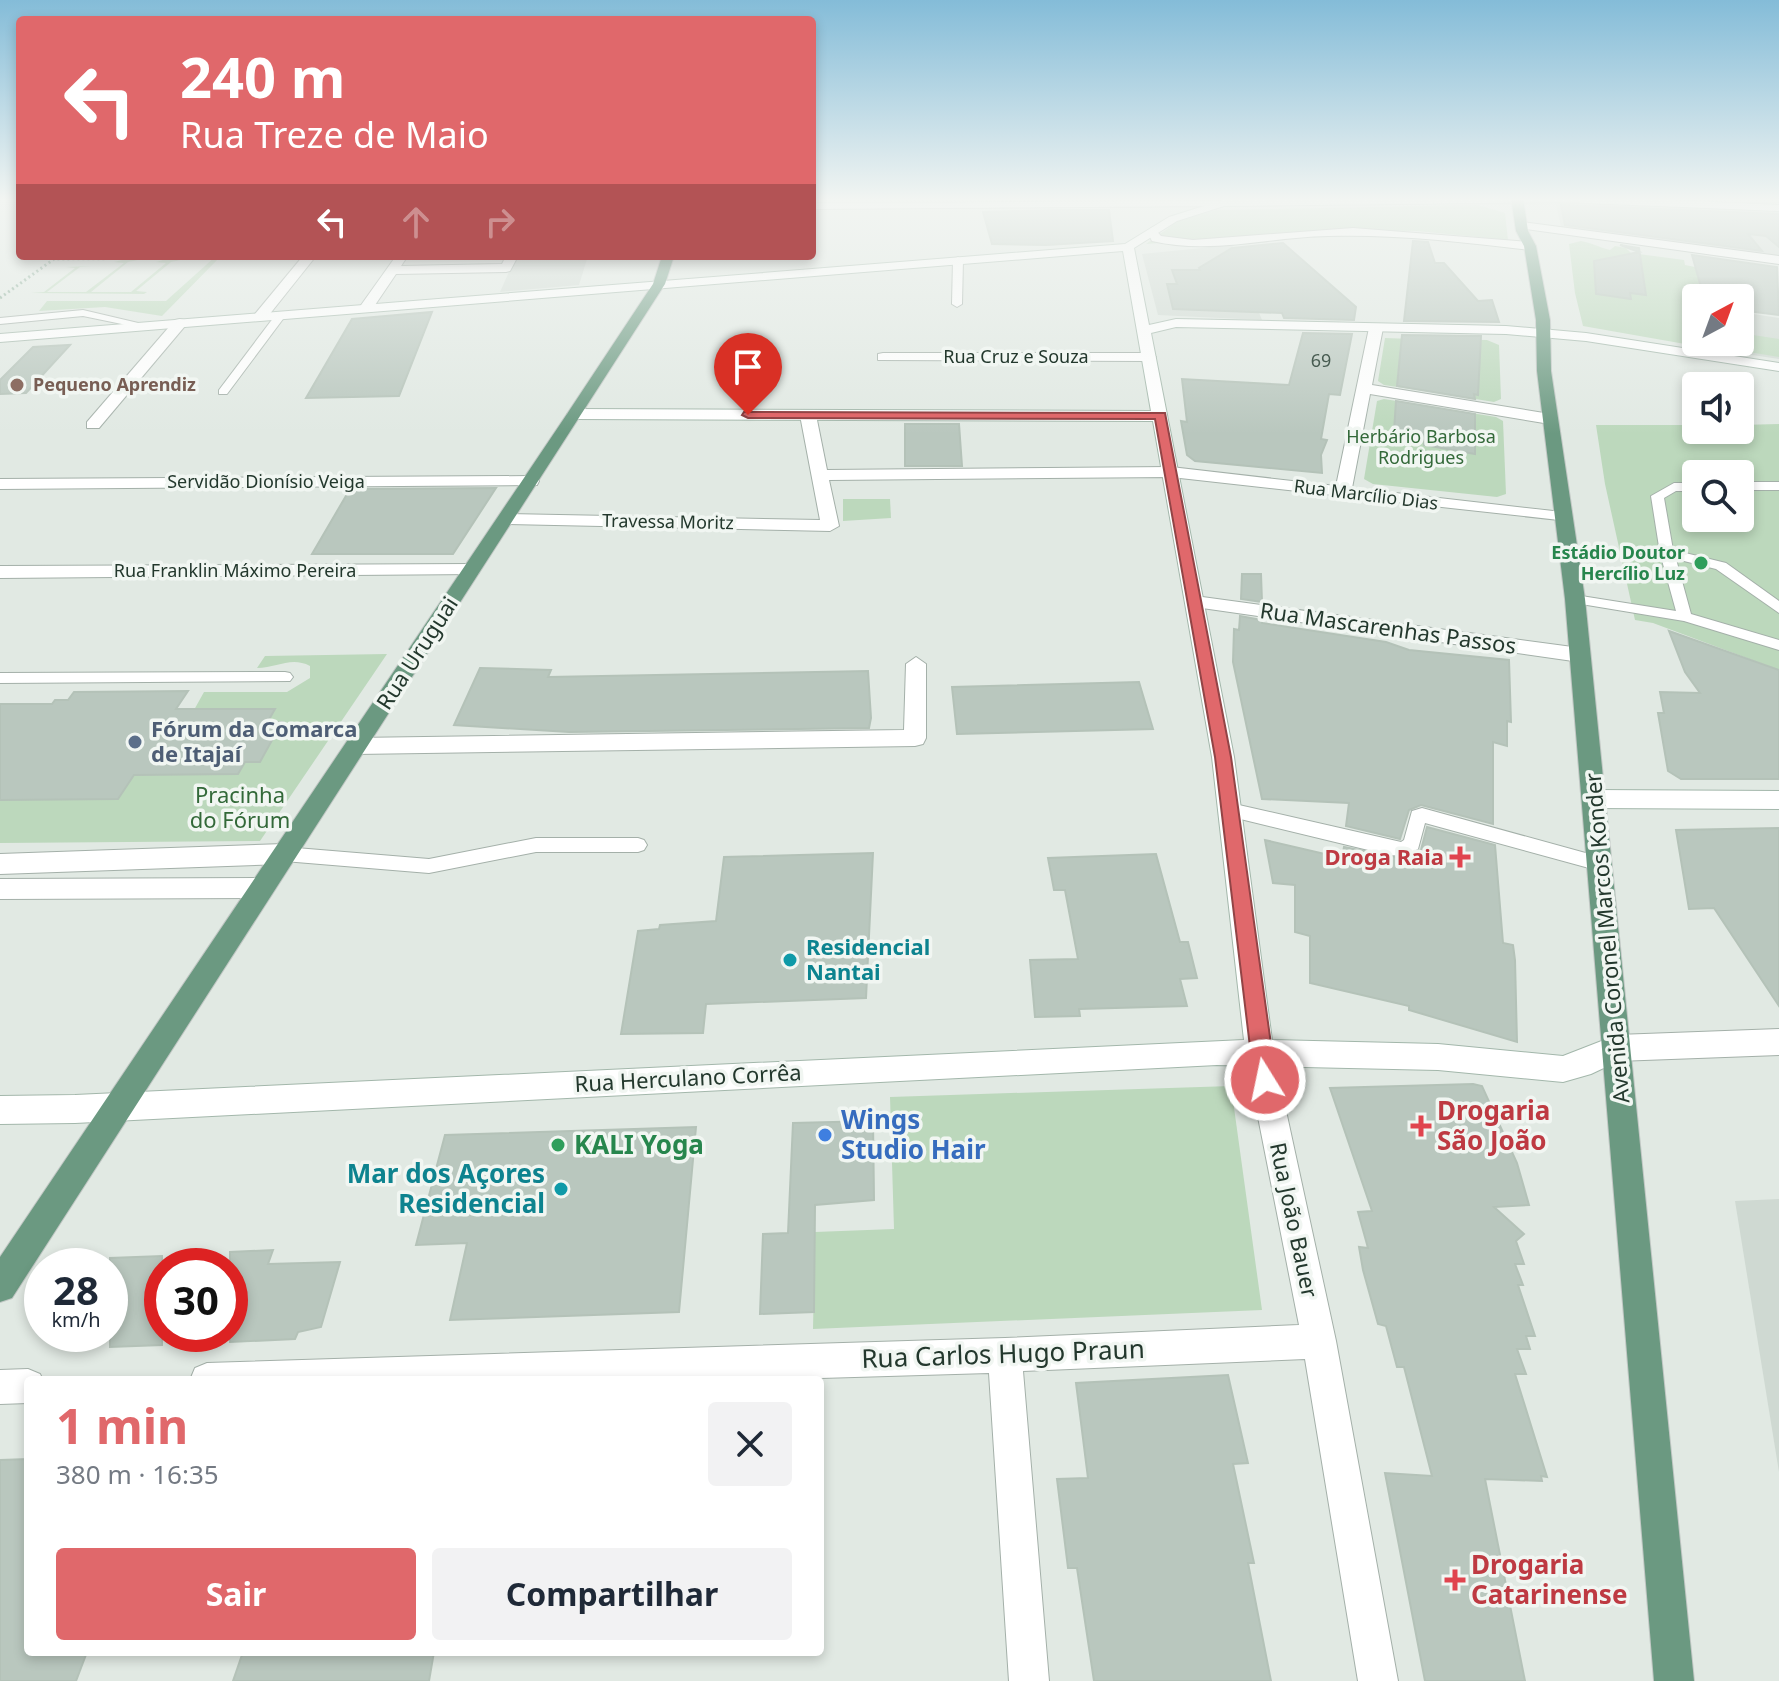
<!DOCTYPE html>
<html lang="pt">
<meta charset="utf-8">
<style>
body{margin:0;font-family:"Noto Sans",sans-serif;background:#f2f2f3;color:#1f2937;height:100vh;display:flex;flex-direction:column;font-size:30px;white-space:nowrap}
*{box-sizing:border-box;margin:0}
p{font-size:26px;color:#747a83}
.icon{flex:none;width:44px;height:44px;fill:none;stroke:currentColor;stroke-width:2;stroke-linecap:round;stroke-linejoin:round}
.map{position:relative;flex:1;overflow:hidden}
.side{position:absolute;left:24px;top:1376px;width:800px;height:280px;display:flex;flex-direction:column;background:#fff;border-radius:8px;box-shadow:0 4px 12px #0003}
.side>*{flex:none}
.hud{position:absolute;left:16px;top:16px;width:800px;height:244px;border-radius:8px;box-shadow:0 4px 12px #0003;background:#e0686b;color:#fff;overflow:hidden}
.needle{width:52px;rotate:41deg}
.controls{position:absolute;left:1682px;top:284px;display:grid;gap:16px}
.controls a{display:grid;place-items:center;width:72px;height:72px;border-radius:8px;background:#fff;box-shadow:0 4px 12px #0003;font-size:40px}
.speed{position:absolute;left:24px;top:1248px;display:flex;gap:16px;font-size:40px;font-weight:700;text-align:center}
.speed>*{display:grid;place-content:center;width:104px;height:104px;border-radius:50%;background:#fff;box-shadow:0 4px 12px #0003;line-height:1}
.speed small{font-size:20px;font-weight:400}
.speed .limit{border:12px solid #d22;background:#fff;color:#111}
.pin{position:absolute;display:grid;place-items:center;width:68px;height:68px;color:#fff;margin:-82px -34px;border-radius:50% 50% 50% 0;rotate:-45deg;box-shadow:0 0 8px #0007}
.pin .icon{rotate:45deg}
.me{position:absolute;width:88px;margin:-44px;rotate:350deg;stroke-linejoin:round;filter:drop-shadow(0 0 6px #0008)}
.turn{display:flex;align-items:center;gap:28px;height:168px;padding:0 32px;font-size:36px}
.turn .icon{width:104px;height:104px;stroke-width:2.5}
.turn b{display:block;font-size:56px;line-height:68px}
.lanes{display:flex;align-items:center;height:76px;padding:0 32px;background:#0003;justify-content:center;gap:40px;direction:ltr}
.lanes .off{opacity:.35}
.round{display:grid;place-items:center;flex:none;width:84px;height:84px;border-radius:8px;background:#f2f2f3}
.head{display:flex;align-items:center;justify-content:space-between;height:136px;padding:0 32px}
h1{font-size:48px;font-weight:700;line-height:60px;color:#e0686b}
.primary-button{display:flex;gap:16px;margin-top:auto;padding:16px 32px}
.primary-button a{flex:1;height:92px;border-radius:8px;background:#e0686b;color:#fff;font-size:32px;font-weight:700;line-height:92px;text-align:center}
.primary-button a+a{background:#f2f2f3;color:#1f2937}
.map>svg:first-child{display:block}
</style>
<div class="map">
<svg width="1779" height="1681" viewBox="0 0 1779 1681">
<rect width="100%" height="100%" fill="#e1e9e3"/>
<g fill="#cfd9d2">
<polygon points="1563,202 1779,211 1779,258 1561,227 1556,204"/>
<polygon points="1232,245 1262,320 1158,315 1142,254"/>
<polygon points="516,256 588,256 579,285 500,292"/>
<polygon points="1740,312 1779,318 1779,359 1719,350 1717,342 1740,342"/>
<polygon points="1779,1199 1779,1472 1735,1201"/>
</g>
<g fill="#bcd8bc" fill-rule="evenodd">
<polygon points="1478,205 1505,213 1508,240 1417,231 1341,230 1146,244 1178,221 1216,210"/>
<path d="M1581,241C1593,243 1600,248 1610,250L1615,246L1626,248L1631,253L1684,260L1685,265L1695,267L1704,298H1696V342H1717L1719,350L1583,326L1575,293L1569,244Z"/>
<polygon points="122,256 147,256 135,258 143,259 128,262 91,292 131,292 166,263 156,262 170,258 163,256 188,256 176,258 185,259 171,262 136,291 147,292 144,294 31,293 44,292 75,268 65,267 92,266 80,267 47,292 86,292 124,263 114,262 130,258"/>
<polygon points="216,256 221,256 162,316 105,307 39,311 47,301 166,301"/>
<polygon points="1740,333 1779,339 1779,357 1724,348 1722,342 1740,342"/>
<polygon points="1385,338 1412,339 1401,344 1397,381 1452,391 1451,395 1384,385 1378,381"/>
<polygon points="1423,339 1487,340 1499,345 1501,399 1494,402 1457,396 1457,392"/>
<polygon points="1384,399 1496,417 1503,421 1506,494 1497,497 1373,484 1364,479 1377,401"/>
<path d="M1779,424V670L1653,623L1635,620L1605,484L1596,425H1696V430H1740V425ZM1696,474H1740V518H1696Z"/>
<polygon points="843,499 890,499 891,518 843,521"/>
<path d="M387,654L260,841L0,843V800L118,799L134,775L238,774L245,762H260L281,723H267L274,709L194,710L204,692H287L310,678V666C291,656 277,668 257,668L265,656Z"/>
<polygon points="1231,1086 1262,1310 813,1329 815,1232 894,1229 890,1097"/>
</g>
<g fill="#b9c7be" stroke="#b4c2b8" stroke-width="2">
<polygon points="1561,205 1779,214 1779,247 1766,236 1748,234 1762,251 1565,225"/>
<polygon points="1061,210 1109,210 1113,241 1046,245 992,244 983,212"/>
<polygon points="1413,241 1428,242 1435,263 1444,263 1478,301 1492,300 1499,322 1404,321"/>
<polygon points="1283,243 1356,307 1354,320 1284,318 1282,313 1173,309 1167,284 1177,284 1172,270 1200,270 1199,268 1232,248"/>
<polygon points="1620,245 1639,248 1646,295 1630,293 1631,299 1596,294 1594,261 1639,252"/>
<polygon points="1692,255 1777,267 1779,315 1740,310 1740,298 1704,298"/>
<polygon points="432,312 399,396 306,398 352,319"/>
<polygon points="1303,333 1352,334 1340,395 1329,394 1321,439 1327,440 1321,455 1322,473 1195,461 1187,455 1181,421 1187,422 1182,379 1289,385"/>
<polygon points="1402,335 1481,336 1478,395 1474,394 1475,399 1397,386"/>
<polygon points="70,345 26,393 0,394 0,380 33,347"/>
<polygon points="1396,401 1475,414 1475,454 1424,445 1424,436 1394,431"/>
<polygon points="905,424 959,424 962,466 905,466"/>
<polygon points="496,488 453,554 312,554 350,489"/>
<polygon points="1242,574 1261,574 1262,602 1241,599"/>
<polygon points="1240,616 1262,620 1262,623 1386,642 1409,650 1509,660 1511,722 1507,721 1507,746 1493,742 1493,824 1421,805 1409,810 1400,839 1346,826 1349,803 1262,799 1233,662 1234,629 1239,630"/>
<polygon points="1669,631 1779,670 1779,779 1681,779 1668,771 1658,713 1664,713 1660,692 1700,693 1685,672"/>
<polygon points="480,668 551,670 548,677 868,671 871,718 869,728 569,732 454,725"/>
<polygon points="1139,682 1153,729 957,734 952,687"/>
<polygon points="188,691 176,709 275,709 267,723 282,722 260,762 245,762 238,774 134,775 118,799 0,800 0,704 52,704 55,700 68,700 74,692"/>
<polygon points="1427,827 1495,845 1503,943 1513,945 1515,960 1517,1042 1409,1010 1409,1006 1310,983 1310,936 1295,932 1295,885 1273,883 1265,840 1342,858 1344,847 1403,859 1421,850"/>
<polygon points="1779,828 1779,1006 1714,908 1689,909 1676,830"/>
<polygon points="873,853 866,998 706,1004 703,1033 621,1034 638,931 659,929 660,925 716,921 724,857"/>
<polygon points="1156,854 1180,942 1188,942 1197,978 1180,979 1187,1006 1079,1009 1080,1016 1035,1017 1030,960 1078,959 1065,890 1054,890 1048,858"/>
<polygon points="1473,1084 1482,1086 1517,1163 1529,1205 1494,1207 1524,1234 1516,1241 1524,1264 1515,1264 1523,1285 1518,1285 1535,1336 1526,1336 1530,1349 1517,1349 1526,1374 1515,1374 1547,1477 1541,1476 1542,1481 1485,1479 1525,1681 1425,1681 1385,1473 1432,1476 1404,1367 1397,1367 1386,1326 1378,1324 1363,1270 1359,1247 1368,1248 1358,1212 1372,1211 1330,1088"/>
<polygon points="873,1121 874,1200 815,1205 814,1312 760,1314 763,1234 788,1233 793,1123"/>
<polygon points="696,1127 679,1312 450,1320 467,1243 416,1245 445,1135"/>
<polygon points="273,1250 268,1264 340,1262 321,1327 298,1332 295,1339 230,1342 230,1252"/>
<polygon points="162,1256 162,1345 110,1347 110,1258"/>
<polygon points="1228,1375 1248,1463 1233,1464 1254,1563 1248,1563 1271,1681 1094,1681 1077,1568 1068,1568 1057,1479 1088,1478 1076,1383"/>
<polygon points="28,1459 28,1652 87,1652 76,1681 0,1681 0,1460"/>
<polygon points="243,1652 434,1652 429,1681 233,1681"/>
</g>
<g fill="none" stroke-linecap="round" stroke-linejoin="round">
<g stroke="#a4b0a9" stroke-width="2">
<g id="lane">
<polygon points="958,257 963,260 962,304 957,307 952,304 953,260"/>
<polygon points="83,310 151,326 146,329 83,316 0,324 0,318"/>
<polygon points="277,313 286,315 227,394 219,394 219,390"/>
<rect x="1740" y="482" width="39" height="8"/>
<polygon points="1674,483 1696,483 1696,491 1676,491 1664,498 1673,550 1726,563 1779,601 1779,613 1716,569 1676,559 1691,614 1779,640 1779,650 1684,621 1575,603 1568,599 1575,595 1676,611 1660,553 1651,496"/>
<polygon points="285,672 290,673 293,677 290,681 0,683 0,673"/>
<polygon points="1230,803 1401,842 1404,840 1412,811 1422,808 1600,857 1606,859 1609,864 1606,869 1600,871 1425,823 1418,849 1403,856 1389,855 1224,815 1221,810"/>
<polygon points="536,838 638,838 644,840 647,845 644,850 638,852 536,852 429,873 284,861 278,859 275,854 278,849 284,847 429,859"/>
</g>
</g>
<g stroke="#a4b0a9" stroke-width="2">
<g id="street">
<polygon points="1227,201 1227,205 1223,206 812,209 812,203"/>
<polygon points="1522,222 1779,256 1779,264 1518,228 1518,224"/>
<path d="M1153,227L1161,236L1193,240L1353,228L1530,242L1536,246L1530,250C1463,242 1396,234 1328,236C1269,237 1211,255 1152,241L1147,231Z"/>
<polygon points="303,256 316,256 265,320 255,320 255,314"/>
<polygon points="396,256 407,257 401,266 502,264 506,256 518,256 510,271 506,272 396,274 371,311 361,311 359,308"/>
<polygon points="180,319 185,320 185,326 99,428 87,428 87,422 175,320"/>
<polygon points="1376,324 1383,328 1372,385 1550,414 1558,419 1550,424 1370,394 1352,488 1562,512 1571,517 1568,521 1171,477 829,480 839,526 830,531 506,524 497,519 506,514 820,520 800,415 808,410 816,415 827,470 1171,467 1336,486 1369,328"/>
<polygon points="883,353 1149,353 1156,357 1149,361 878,360 878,354"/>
<polygon points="531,476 537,477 539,481 537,485 0,489 0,479"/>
<polygon points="471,564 478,566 480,570 478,574 0,578 0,566"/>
<polygon points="1195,596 1580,648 1590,655 1580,662 1188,606 1185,602 1188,598"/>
<polygon points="916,657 926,664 926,738 923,744 915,746 356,754 348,752 345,746 348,740 356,738 904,730 906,664"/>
<polygon points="284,844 293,847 296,854 293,861 284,864 0,874 0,854"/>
<polygon points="262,878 271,881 274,888 271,895 262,898 0,899 0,879"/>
<polygon points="1779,1029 1779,1055 1617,1061 1607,1057 1603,1048 1607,1039 1617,1035"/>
<polygon points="1259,1038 1269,1042 1273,1051 1336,1341 1398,1681 1358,1681 1305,1359 1023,1371 1049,1681 1009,1681 989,1373 756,1380 190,1380 195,1368 207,1363 1005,1338 1299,1325 1245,1051 1249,1042"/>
<polygon points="28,1369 40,1374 43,1380 28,1380 28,1403 0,1404 0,1370"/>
</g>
</g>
<g stroke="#a3b7ab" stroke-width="2">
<g id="secondary">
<polygon points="1627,198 1779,205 1779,211 1561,202 1224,206 1177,221 1134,248 1149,325 1176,319 1506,326 1586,333 1779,363 1779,371 1586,341 1506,334 1176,327 1151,333 1234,757 1272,1040 1438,1044 1563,1056 1617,1035 1627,1039 1631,1048 1627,1057 1591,1074 1563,1082 1438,1070 1217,1065 75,1123 0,1124 0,1096 75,1095 1244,1040 1212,757 1153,421 575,419 567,414 575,409 1151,411 1123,251 0,342 0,334 1125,244 1169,217 1223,200"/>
<polygon points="1594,790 1779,791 1779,809 1594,808 1586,805 1582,799 1586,793"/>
</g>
</g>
<g stroke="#c1c7c4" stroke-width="2">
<g id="primary">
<polygon points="1511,198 1523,198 1528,231 1536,246 1550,320 1551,371 1585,599 1694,1681 1654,1681 1565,599 1537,371 1536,320 1524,246 1516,231"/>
<polygon points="662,256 674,256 665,284 12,1298 0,1302 0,1257 567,414 653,284"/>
</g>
</g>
<polyline stroke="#85a994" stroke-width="3" stroke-dasharray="2 3" stroke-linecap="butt" points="0,298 54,259 195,258"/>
<use href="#lane" fill="#fff" fill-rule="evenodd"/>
<use href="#street" fill="#fff" fill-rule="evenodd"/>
<use href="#secondary" fill="#fff" fill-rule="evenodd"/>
<use href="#primary" fill="#6b9981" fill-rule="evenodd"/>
</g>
<linearGradient id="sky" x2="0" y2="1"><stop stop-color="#84bcd8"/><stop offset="0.46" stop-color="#f2f5f2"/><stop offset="1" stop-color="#f2f5f2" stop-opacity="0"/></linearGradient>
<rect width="1779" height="434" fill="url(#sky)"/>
<polygon fill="#e0686b" stroke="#924446" stroke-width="2" points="744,412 1165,413 1231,757 1276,1080 1273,1088 1265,1091 1257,1088 1254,1080 1215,757 1155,419 748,418 742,415"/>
<circle fill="#8d6e63" stroke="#f1f6f2" stroke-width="3" cx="17" cy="385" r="8"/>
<g fill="#2e9e5b" stroke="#f1f6f2" stroke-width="3">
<circle cx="1701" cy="563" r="8"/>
<circle cx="558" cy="1145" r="8"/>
</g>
<circle fill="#5c6f8a" stroke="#f1f6f2" stroke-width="3" cx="135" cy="742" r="8"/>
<g fill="#e0444e" stroke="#f1f6f2" stroke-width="3">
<path d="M1456 845h8v8h8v8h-8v8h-8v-8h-8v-8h8z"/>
<path d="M1417 1114h8v8h8v8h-8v8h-8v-8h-8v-8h8z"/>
<path d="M1451 1568h8v8h8v8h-8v8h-8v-8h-8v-8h8z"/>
</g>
<g fill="#0f9aa8" stroke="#f1f6f2" stroke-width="3">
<circle cx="790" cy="960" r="8"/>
<circle cx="561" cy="1189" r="8"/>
</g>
<circle fill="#3f7fe0" stroke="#f1f6f2" stroke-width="3" cx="825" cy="1135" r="8"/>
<g text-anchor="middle" stroke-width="7" stroke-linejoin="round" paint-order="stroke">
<g font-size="18" fill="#23382d" stroke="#f1f6f2">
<text x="1016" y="363">Rua Cruz e Souza</text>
<text x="266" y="488">Servidão Dionísio Veiga</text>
<text transform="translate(1366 495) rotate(7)" y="6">Rua Marcílio Dias</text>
<text transform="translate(668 522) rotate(1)" y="6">Travessa Moritz</text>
<text x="235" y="577">Rua Franklin Máximo Pereira</text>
</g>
<g font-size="18" fill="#485c51">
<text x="1321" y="367">69</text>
</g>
<g font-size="18" font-weight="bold" fill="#785e54" stroke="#f1f6f2" text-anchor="start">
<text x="33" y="391">Pequeno Aprendiz</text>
</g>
<g font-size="18" fill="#336939" stroke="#f1f6f2">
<text x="1421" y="443">Herbário Barbosa<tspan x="1421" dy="21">Rodrigues</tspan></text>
</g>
<g font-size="18" font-weight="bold" fill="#27864d" stroke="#f1f6f2" text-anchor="end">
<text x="1685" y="559">Estádio Doutor<tspan x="1685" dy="21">Hercílio Luz</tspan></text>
</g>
<g font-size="22" fill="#23382d" stroke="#f1f6f2">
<text transform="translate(1388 628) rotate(8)" y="8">Rua Mascarenhas Passos</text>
<text transform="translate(417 653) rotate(-57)" y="8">Rua Uruguai</text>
<text transform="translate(1607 938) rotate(-95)" y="8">Avenida Coronel Marcos Konder</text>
<text transform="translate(688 1078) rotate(-3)" y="8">Rua Herculano Corrêa</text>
<text transform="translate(1294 1220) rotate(78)" y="8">Rua João Bauer</text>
</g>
<g font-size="22" font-weight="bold" fill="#4e5e75" stroke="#f1f6f2" text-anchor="start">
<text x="151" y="737">Fórum da Comarca<tspan x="151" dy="25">de Itajaí</tspan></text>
</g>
<g font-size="22" fill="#336939" stroke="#f1f6f2">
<text x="240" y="803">Pracinha<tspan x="240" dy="25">do Fórum</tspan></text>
</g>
<g font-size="22" font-weight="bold" fill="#be3a42" stroke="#f1f6f2" text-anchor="end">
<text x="1444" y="865">Droga Raia</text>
</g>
<g font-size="22" font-weight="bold" fill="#0d838f" stroke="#f1f6f2" text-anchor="start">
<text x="806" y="955">Residencial<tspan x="806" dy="25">Nantai</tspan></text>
</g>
<g font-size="26" font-weight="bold" fill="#be3a42" stroke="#f1f6f2" text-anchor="start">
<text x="1437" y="1120">Drogaria<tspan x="1437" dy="30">São João</tspan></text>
<text x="1471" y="1574">Drogaria<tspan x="1471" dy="30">Catarinense</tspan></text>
</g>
<g font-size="26" font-weight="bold" fill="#366cbe" stroke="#f1f6f2" text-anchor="start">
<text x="841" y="1129">Wings<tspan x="841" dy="30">Studio Hair</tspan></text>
</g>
<g font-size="26" font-weight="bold" fill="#27864d" stroke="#f1f6f2" text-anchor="start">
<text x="574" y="1154">KALI Yoga</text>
</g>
<g font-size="26" font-weight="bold" fill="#0d838f" stroke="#f1f6f2" text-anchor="end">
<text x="545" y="1183">Mar dos Açores<tspan x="545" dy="30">Residencial</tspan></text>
</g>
<g font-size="26" fill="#23382d" stroke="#f1f6f2">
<text transform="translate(1003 1354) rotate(-2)" y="9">Rua Carlos Hugo Praun</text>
</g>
</g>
</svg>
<div class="controls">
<a><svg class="needle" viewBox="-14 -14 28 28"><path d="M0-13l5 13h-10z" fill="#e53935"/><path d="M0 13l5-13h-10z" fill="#747a83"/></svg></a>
<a><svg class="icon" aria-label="sound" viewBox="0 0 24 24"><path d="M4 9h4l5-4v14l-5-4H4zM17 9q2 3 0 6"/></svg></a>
<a><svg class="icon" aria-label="search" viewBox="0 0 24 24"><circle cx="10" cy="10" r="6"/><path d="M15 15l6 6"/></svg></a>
</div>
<div class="speed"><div>28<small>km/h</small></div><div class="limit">30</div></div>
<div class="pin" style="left:748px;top:415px;background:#d93025"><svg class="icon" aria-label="arrive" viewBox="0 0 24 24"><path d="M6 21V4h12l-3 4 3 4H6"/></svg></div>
<svg class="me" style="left:1265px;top:1080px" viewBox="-20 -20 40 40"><circle r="17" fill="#e0686b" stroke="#fff" stroke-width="3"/><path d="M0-11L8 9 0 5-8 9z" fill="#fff"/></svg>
<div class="hud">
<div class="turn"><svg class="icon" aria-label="left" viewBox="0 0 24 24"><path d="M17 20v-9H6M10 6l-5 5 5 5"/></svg><div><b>240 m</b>Rua Treze de Maio</div></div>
<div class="lanes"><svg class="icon" aria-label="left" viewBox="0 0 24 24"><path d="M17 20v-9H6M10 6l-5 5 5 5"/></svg><svg class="icon off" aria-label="ahead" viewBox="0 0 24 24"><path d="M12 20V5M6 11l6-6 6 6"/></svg><svg class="icon off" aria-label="right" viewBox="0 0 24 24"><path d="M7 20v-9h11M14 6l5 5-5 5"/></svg></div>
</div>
<section class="side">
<div class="head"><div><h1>1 min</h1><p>380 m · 16:35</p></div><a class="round"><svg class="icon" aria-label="close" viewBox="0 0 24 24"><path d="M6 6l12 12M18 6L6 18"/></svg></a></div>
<div class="primary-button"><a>Sair</a><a>Compartilhar</a></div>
</section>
</div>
